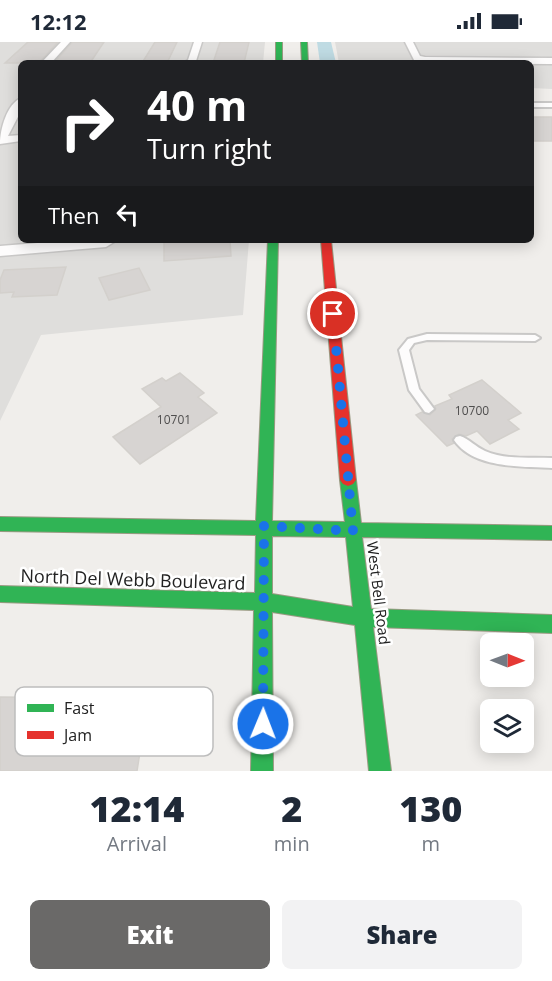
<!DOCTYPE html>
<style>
body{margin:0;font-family:"Open Sans",sans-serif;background:#f2f2f3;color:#1f2937;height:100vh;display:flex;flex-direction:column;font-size:22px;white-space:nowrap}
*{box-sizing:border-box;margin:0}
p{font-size:20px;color:#747a83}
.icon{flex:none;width:33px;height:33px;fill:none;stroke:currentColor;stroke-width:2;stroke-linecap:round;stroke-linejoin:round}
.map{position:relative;height:729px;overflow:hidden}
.drawer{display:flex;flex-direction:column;background:#fff;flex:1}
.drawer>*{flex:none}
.guide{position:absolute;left:18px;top:18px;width:516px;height:183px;border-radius:9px;box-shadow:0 3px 15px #0003;background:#202124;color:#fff;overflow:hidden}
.needle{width:39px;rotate:91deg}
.controls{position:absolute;left:480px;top:591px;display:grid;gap:12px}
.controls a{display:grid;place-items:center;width:54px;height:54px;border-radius:9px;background:#fff;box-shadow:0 3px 15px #0003;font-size:30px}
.pin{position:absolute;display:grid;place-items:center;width:51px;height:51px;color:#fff;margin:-26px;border:3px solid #fff;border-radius:50%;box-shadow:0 2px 6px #0007}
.me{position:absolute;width:66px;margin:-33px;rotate:1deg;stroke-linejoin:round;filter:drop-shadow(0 0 4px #0008)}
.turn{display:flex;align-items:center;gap:21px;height:126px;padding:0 30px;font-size:27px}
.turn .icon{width:78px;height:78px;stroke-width:2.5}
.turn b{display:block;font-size:42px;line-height:51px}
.then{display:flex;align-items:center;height:57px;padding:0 30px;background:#0003;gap:12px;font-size:22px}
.eta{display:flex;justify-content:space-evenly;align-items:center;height:102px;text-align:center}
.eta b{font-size:36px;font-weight:800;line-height:42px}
.primary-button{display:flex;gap:12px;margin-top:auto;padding:12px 30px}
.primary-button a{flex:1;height:69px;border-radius:9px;background:#6a6968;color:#fff;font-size:24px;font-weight:800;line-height:69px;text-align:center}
.primary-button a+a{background:#f2f2f3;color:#1f2937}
.status{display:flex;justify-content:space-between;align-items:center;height:42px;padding:0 30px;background:#fff;direction:ltr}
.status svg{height:16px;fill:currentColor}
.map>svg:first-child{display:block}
</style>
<div class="status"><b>12:12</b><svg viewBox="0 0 49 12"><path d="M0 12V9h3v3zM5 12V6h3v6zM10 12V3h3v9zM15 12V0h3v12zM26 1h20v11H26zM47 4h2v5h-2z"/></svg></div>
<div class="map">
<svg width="552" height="729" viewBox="0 0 552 729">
<rect width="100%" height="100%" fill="#f0eeeb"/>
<g fill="#dfdedc">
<polygon points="0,0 265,0 263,21 21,21 21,198 249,198 243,273 41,293 0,379"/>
<polygon points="335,0 552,0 552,47 531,46 531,21 339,21"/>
</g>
<polygon fill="#bfdbe3" points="317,0 331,0 336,21 320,21"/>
<g fill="#d7d4d2" stroke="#d3d0cc" stroke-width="1.5">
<polygon points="28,0 58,0 39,21 5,21"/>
<polygon points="72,0 104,0 90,21 54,21"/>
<polygon points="155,0 177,0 167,21 142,21"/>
<polygon points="220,0 249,0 244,21 213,21"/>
<rect x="531" y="75" width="21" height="24"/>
<polygon points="164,198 230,198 231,214 164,219"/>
<polygon points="66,225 57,253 12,255 14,250 0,251 0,238 4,228"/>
<polygon points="139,226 150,248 109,258 99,236"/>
<polygon points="180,331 204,351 198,355 217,371 140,422 113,395 161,365 142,347 162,336 166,339"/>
<polygon points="482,338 521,371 508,378 519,387 490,402 477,389 466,394 459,392 452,397 454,401 447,404 416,373 422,370 430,373 436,367 435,364 452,357 449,353"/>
<polygon points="0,655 102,656 123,674 140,710 137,729 0,729"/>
</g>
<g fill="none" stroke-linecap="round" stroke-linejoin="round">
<g stroke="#c9c8c7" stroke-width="4">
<g id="lane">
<rect x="531" y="61" width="21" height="4"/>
<polygon points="427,292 535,293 540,296 535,299 427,298 414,301 409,308 419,347 434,367 429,371 425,370 409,348 399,308 408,297"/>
<path d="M460,394C469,397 476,405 485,409C505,418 530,415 552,416V426C521,424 474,427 454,398L456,395Z"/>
</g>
</g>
<g stroke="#c9c8c7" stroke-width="3">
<g id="street">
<polygon points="61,0 70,0 51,21 41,21"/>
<polygon points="194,0 202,0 196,19 183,21 188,18"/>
<polygon points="405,0 413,0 420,14 425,15 552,16 552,22 425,21 414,18"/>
<path d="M21,56V69L8,94L21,93V99L0,102C0,87 7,62 21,56Z"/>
<polygon points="75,198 112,198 114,200 106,205 0,214 0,204"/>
</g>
</g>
<g stroke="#999a82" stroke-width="2">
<g id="fast">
<rect x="276" y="0" width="6" height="21"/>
<polygon points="301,0 307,0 308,21 302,21"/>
<path d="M268,198H278L272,479L345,480L340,438L343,434L348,432L353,434L356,438L361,481L552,484V498L362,495L371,567L552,573V591L373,585L391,729H369L355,583L272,570L273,729H251L254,568L0,560V544L255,551L256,493L0,489V475L256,479ZM272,494L346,495L353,565L272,552Z"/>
</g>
</g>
<g stroke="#999a82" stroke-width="2">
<polygon id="jam" points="321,198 331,198 356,438 353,442 348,444 343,442 340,438"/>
</g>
<use href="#lane" fill="#fdfcfc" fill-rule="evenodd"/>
<use href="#street" fill="#fdfcfc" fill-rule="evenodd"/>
<use href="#fast" fill="#30b455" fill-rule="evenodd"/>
<use href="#jam" fill="#e5322d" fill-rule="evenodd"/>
</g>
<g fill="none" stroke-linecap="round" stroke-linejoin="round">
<polyline stroke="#1a73e8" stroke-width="10" stroke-dasharray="0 18" points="263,682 264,484 353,489 333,272"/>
</g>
<g text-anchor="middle" stroke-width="5" stroke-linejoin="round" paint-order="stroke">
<g font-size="12" fill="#4f4e4e">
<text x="472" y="373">10700</text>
<text x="174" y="382">10701</text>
</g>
<g font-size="15" fill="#222" stroke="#fff">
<text transform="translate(378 551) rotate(83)" y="5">West Bell Road</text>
</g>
<g font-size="18" fill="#222" stroke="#fff">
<text transform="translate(133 538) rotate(2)" y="6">North Del Webb Boulevard</text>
</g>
</g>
<rect x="15" y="645" width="198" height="69" rx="9" fill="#fff" stroke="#bdbdbd" stroke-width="1.5"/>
<rect x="27" y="662" width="27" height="8" fill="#30b455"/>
<rect x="27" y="689" width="27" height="8" fill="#e5322d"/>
<g font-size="16" fill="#222">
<text x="64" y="672">Fast</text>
<text x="64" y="699">Jam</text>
</g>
</svg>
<div class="controls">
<a><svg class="needle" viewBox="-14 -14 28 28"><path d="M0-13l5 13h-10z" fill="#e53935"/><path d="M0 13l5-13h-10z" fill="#747a83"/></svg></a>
<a><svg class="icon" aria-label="layers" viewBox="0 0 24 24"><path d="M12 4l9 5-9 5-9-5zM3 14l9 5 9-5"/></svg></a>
</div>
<div class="pin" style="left:333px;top:272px;background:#d93025"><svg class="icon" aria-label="arrive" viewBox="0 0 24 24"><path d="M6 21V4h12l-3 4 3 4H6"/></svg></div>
<svg class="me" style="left:263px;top:682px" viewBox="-20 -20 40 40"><circle r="17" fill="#1a73e8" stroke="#fff" stroke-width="3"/><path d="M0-11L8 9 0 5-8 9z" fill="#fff"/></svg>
<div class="guide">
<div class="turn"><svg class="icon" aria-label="right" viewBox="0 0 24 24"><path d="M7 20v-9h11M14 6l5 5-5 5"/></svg><div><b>40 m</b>Turn right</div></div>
<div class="then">Then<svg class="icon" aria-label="left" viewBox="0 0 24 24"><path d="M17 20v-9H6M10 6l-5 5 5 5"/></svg></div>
</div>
</div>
<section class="drawer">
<div class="eta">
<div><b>12:14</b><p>Arrival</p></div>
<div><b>2</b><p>min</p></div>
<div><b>130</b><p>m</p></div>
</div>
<div class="primary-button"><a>Exit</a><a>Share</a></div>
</section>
